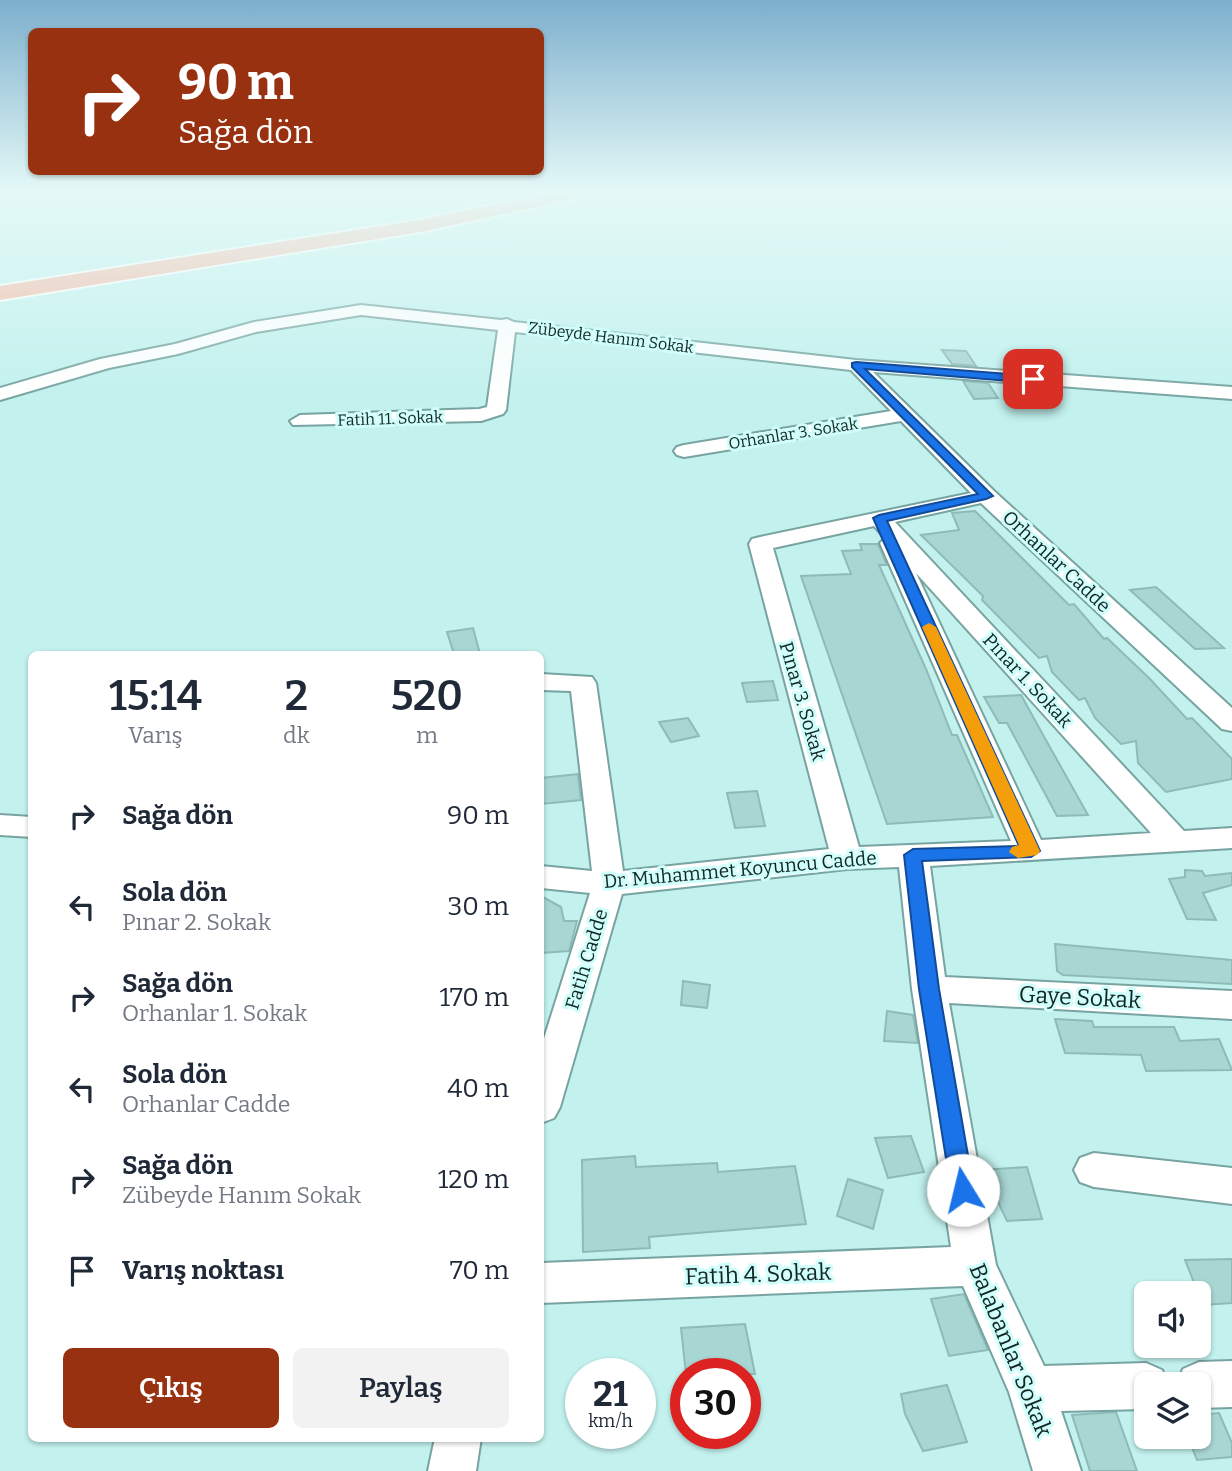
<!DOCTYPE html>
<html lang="tr">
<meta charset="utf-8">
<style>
body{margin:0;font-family:Bitter,serif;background:#f2f2f3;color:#1f2937;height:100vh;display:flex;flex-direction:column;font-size:26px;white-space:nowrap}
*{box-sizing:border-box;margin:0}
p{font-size:23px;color:#747a83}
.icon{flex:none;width:38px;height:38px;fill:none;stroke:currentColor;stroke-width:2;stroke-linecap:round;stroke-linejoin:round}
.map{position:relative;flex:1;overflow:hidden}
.side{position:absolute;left:28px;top:651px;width:516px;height:791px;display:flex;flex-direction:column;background:#fff;border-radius:10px;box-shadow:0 2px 5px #0004}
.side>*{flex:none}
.guide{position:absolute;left:28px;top:28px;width:516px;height:147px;border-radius:10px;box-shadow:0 2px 5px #0004;background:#983110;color:#fff;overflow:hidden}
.fabs{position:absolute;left:1134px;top:1281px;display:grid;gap:14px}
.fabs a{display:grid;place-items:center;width:77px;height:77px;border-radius:10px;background:#fff;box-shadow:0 2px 5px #0004;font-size:35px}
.speed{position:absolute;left:565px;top:1358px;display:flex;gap:14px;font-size:35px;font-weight:700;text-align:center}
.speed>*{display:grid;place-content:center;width:91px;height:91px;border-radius:50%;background:#fff;box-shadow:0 2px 5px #0004;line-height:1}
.speed small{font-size:18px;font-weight:400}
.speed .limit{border:10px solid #d22;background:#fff;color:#111}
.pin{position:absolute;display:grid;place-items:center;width:60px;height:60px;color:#fff;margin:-30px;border-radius:14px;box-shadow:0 4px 10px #0006}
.me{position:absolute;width:77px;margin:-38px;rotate:351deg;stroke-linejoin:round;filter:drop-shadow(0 0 5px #0008)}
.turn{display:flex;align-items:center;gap:24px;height:147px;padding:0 35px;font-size:32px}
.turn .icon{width:91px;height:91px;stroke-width:2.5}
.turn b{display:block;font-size:49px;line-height:60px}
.eta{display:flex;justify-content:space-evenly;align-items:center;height:119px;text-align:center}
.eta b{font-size:42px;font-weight:600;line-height:49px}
.action{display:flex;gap:14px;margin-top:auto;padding:14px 35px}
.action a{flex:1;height:80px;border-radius:10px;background:#983110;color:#fff;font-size:28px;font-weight:600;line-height:80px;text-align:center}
.action a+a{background:#f2f2f3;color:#1f2937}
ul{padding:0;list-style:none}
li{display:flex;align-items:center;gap:21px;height:91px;padding:0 35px}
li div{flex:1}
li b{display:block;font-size:26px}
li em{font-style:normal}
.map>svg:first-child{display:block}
</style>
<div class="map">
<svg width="1232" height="1471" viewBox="0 0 1232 1471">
<rect width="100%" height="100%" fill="#c2f1ee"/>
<g fill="#a8d6d3" stroke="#8ebbb8" stroke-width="2">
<polygon points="942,350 966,351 976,366 952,364"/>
<polygon points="963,381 988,383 998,398 974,399"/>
<polygon points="975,511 1069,605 1074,604 1104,639 1107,638 1149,678 1187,719 1192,718 1232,759 1232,779 1166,792 1138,763 1136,741 1121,744 1095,718 1085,698 1079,700 1052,672 1047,656 1039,658 982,600 983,596 921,535 959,530 952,513"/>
<polygon points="860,544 878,544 887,565 879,565 926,669 952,735 957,735 993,817 887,824 801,576 851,574 842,551 862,550"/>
<polygon points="1156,587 1224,648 1195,649 1130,590"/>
<polygon points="473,628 480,654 454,654 447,632"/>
<polygon points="773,681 778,700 747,702 742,683"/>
<polygon points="1021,695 1047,742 1088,815 1057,816 1007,723 999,723 984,697"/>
<polygon points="688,718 699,736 671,742 659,722"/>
<polygon points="578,774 581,800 541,804 541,778"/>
<polygon points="757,791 765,826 735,828 727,793"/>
<polygon points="1185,870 1202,871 1205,876 1232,873 1232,885 1203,893 1216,920 1187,919 1169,879 1185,877"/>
<polygon points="541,896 561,907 564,921 577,921 569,951 541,953"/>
<polygon points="1055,944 1232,960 1232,984 1063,975 1057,971"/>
<polygon points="683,981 710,985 707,1008 681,1005"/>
<polygon points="887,1011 913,1015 918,1043 884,1041"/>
<polygon points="1055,1019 1092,1021 1094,1027 1174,1027 1180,1041 1219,1039 1232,1070 1146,1071 1141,1055 1065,1053"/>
<polygon points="911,1136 924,1172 888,1178 875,1138"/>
<polygon points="635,1156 636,1167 717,1163 718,1172 795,1166 806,1224 649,1237 650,1248 583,1252 582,1160"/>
<polygon points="1027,1167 1042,1219 1007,1221 983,1170"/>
<polygon points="848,1179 883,1190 873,1229 837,1216"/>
<polygon points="1232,1259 1232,1303 1203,1305 1185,1260"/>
<polygon points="964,1294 988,1350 949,1356 931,1299"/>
<polygon points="745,1324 755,1374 686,1374 681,1328"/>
<polygon points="947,1385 967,1442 923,1451 905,1414 901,1394"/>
<polygon points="1116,1412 1137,1471 1090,1471 1072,1415"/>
<polygon points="1219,1413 1232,1443 1232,1457 1197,1460 1188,1437 1199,1437 1199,1415"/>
</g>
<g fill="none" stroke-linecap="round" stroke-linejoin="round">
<g stroke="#77a4a1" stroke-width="4">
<g id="minor">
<path d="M361,305L501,320L507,319L514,322L856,360L1232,387V399L873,372L994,491L1232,708V731L1222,729L981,503L895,522L1184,831L1232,828V848L930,866L945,977L1232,991V1019L949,1003L996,1265L1044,1366L1146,1363L1162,1370L1168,1384H1146V1409L1061,1411L1081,1471H1033L1009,1392L963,1286L541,1303V1263L951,1247L912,989L899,867L847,869L622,894L560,1107L554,1118L541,1123V1048L590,893L541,888V866L592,871L571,691L541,690V674L592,677L596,683L623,871L829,849L749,544L752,539L760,537L971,493L901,421L684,457L677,455L674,451L677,447L684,445L891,411L851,370L515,332L506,410L503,414L481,421L293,425L290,421L300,415L479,409L487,407L498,330L361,315L256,332L178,354L109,368L0,400V388L100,359L175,344L254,322ZM874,526L885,538L880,543L1011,841L859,847L773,548ZM916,573L1151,833L1041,840Z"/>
<polygon points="0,815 32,817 32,837 0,835"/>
<polygon points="1094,1153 1232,1168 1232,1204 1094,1187 1080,1182 1074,1170 1080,1158"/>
<polygon points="1232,1361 1232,1407 1199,1408 1199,1384 1177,1384 1183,1369 1199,1362"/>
<polygon points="435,1438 481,1438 476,1471 428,1471"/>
</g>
</g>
<g stroke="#fff" stroke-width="4">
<polygon id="trunk" points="550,193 584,193 575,199 420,232 0,300 0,286 420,220"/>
</g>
<use href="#minor" fill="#fff" fill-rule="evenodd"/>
<use href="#trunk" fill="#f8b6a2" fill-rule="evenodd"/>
</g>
<linearGradient id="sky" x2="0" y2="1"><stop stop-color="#7dafcd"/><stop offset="0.48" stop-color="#e4f9f7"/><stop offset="1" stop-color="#e4f9f7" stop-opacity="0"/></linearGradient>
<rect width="1232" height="399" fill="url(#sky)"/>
<polygon fill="#1a73e8" stroke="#114b97" stroke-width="2" points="856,362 1033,376 1038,379 1033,383 865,369 993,496 986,499 887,521 1040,851 1031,857 922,861 939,989 974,1190 971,1197 963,1200 955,1197 951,1190 919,989 904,855 913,849 1019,846 873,518 879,515 978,494 852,367 852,363"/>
<polygon fill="#f59e0b" points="929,623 936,627 1040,851 1037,855 1018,858 1009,852 1012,847 1019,845 922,627"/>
<g text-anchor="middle" stroke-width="6" stroke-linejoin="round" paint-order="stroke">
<g font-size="16" fill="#132524" stroke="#cffefb">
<text transform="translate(611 337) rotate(7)" y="6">Zübeyde Hanım Sokak</text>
<text transform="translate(390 418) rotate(-2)" y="6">Fatih 11. Sokak</text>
<text transform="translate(793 433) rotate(-9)" y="6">Orhanlar 3. Sokak</text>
</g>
<g font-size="19" fill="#132524" stroke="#cffefb">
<text transform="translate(1057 561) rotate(43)" y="7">Orhanlar Cadde</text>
<text transform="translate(1028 680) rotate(47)" y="7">Pınar 1. Sokak</text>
<text transform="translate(803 701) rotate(74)" y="7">Pınar 3. Sokak</text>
<text transform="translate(740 869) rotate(-5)" y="7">Dr. Muhammet Koyuncu Cadde</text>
<text transform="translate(586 959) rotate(-73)" y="7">Fatih Cadde</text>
</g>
<g font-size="23" fill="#132524" stroke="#cffefb">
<text transform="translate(1080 997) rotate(3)" y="8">Gaye Sokak</text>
<text transform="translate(758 1274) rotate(-2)" y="8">Fatih 4. Sokak</text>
<text transform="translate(1011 1350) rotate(68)" y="8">Balabanlar Sokak</text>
</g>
</g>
</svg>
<div class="fabs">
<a><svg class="icon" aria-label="sound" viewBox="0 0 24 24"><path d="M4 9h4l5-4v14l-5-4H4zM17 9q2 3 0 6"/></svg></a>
<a><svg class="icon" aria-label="layers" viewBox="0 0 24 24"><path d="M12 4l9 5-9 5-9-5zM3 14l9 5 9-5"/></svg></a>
</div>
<div class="speed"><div>21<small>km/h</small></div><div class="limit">30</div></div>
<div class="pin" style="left:1033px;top:379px;background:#d93025"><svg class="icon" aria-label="arrive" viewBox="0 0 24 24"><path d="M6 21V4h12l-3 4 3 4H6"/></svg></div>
<svg class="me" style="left:963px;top:1190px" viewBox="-20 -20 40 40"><circle r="19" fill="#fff"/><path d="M0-13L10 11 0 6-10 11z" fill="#1a73e8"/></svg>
<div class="guide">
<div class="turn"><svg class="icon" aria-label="right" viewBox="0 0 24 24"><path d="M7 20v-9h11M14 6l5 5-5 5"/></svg><div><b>90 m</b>Sağa dön</div></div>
</div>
<section class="side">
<div class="eta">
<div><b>15:14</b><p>Varış</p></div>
<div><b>2</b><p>dk</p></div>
<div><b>520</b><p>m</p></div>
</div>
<ul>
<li><svg class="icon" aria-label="right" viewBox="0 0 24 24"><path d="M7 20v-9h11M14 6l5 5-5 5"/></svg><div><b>Sağa dön</b></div><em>90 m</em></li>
<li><svg class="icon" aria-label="left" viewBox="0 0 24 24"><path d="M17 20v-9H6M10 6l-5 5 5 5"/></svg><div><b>Sola dön</b><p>Pınar 2. Sokak</p></div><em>30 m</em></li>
<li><svg class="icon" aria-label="right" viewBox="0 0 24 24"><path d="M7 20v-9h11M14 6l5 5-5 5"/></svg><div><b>Sağa dön</b><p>Orhanlar 1. Sokak</p></div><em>170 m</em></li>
<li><svg class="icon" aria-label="left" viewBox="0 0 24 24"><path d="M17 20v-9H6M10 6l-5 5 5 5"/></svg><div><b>Sola dön</b><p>Orhanlar Cadde</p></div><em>40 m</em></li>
<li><svg class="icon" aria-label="right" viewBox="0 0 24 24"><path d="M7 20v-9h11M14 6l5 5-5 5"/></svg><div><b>Sağa dön</b><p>Zübeyde Hanım Sokak</p></div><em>120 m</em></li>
<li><svg class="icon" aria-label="arrive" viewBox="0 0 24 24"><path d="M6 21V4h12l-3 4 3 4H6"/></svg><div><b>Varış noktası</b></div><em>70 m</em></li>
</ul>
<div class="action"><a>Çıkış</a><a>Paylaş</a></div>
</section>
</div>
